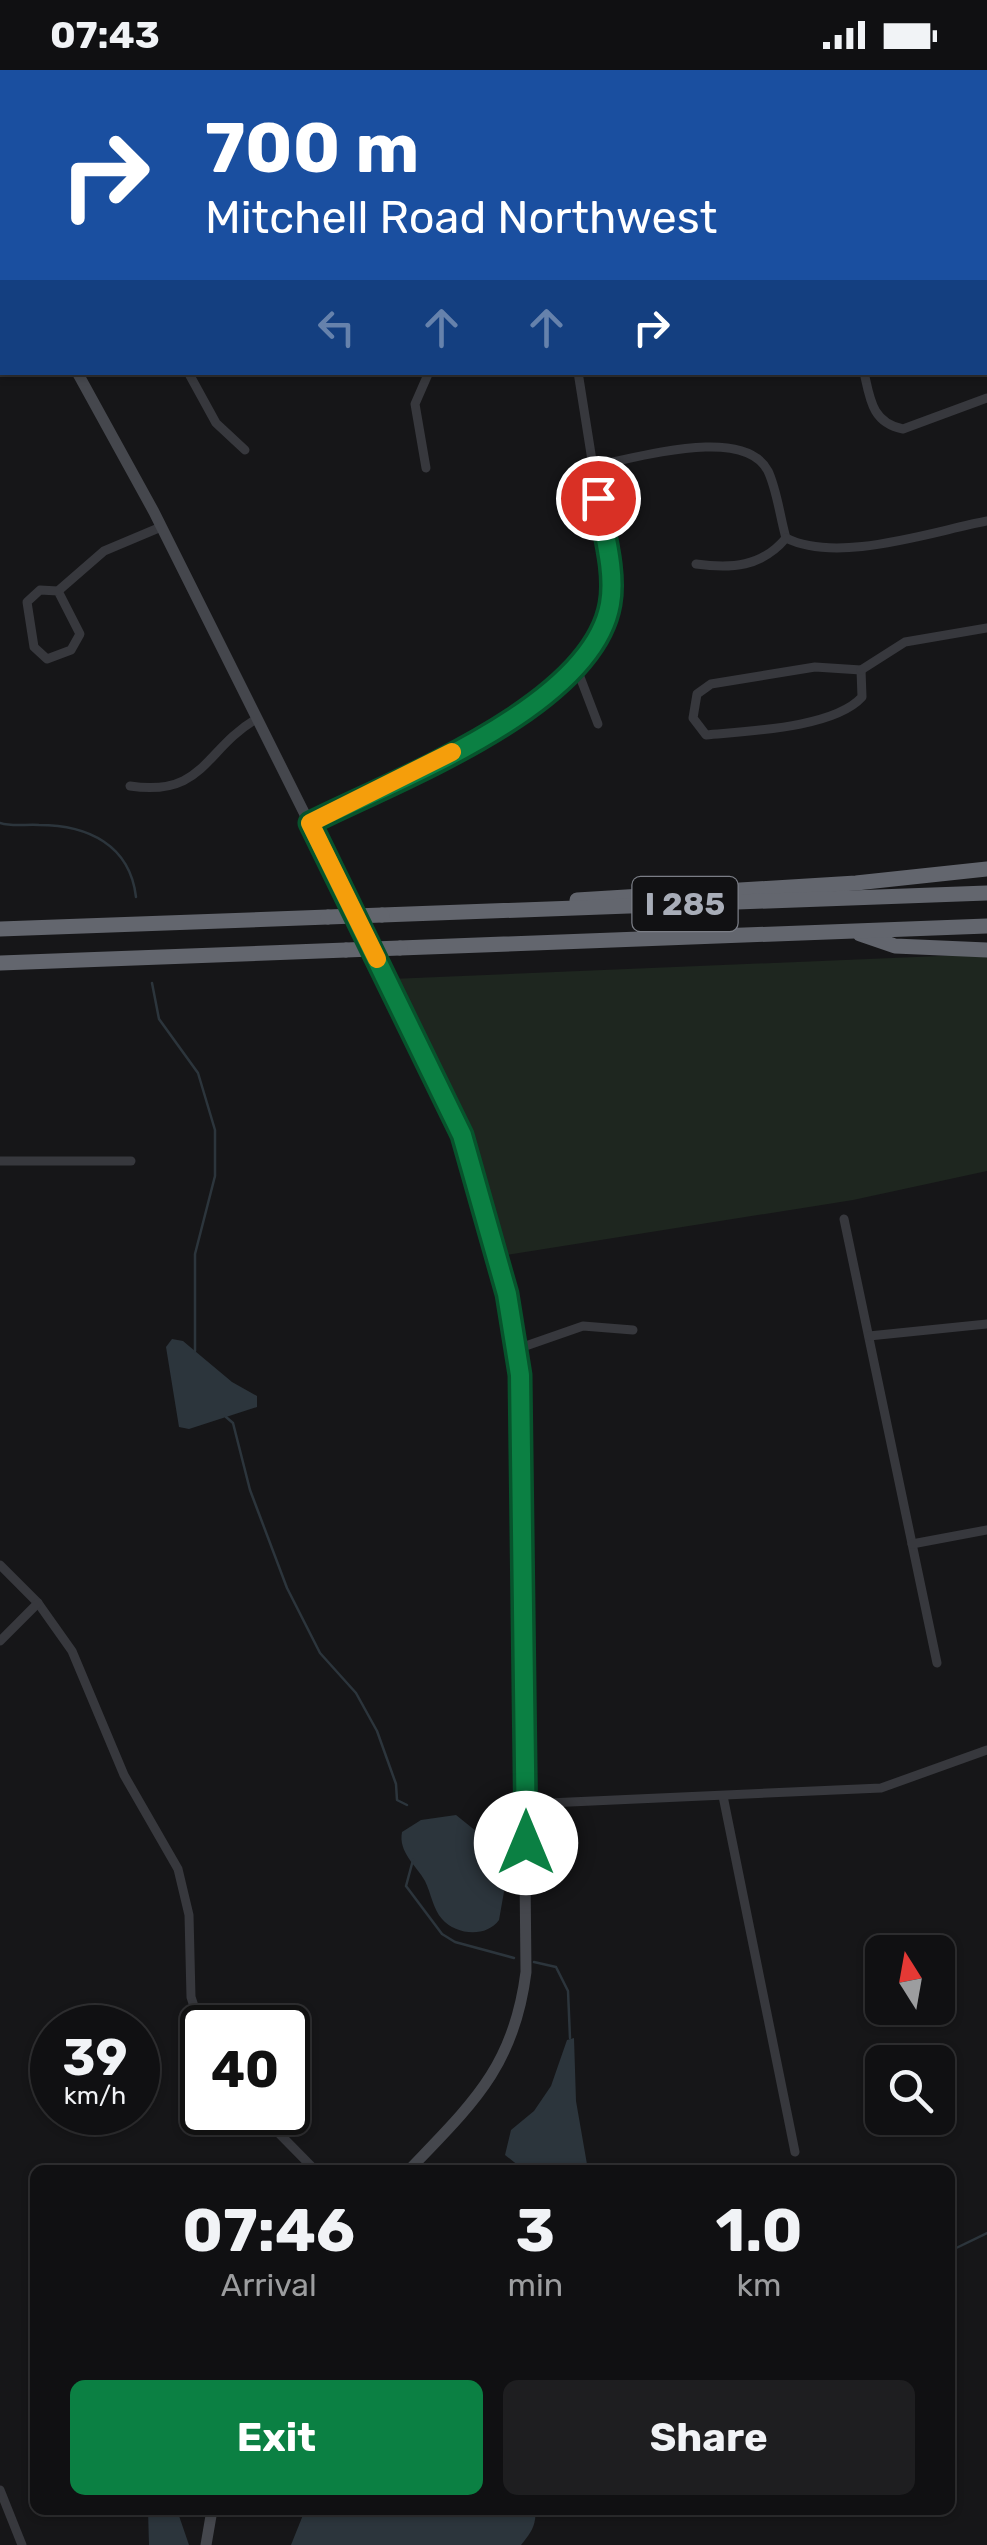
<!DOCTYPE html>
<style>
body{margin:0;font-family:Rubik,sans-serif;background:#1e1e20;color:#f1f3f6;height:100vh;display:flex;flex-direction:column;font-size:38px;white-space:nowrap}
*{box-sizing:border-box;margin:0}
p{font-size:32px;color:#9c9d9f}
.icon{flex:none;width:55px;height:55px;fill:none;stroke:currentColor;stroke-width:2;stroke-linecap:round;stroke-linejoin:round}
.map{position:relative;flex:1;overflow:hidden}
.side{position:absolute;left:30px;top:2095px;width:925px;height:350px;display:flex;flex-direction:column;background:#101012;border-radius:15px;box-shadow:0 2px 8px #0004,0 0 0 2px #303032}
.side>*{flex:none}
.top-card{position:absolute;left:0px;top:0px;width:988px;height:305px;box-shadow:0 2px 8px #0004,0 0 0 2px #303032;background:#1a4fa0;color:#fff;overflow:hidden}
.needle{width:65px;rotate:349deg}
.tools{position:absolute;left:865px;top:1865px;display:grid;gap:20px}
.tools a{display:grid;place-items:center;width:90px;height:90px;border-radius:15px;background:#101012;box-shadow:0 2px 8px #0004,0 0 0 2px #303032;font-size:50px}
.speed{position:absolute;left:30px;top:1935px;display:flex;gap:20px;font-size:50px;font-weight:700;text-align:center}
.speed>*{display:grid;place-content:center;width:130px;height:130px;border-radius:50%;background:#101012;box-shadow:0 2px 8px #0004,0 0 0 2px #303032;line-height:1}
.speed small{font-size:25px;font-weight:400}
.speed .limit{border:5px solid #111;border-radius:15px;background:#fff;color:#111}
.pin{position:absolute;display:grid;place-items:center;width:85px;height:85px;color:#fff;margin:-42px;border:5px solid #fff;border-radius:50%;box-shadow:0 2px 10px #0007}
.me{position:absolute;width:110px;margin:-55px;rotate:0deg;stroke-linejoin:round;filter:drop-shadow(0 0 8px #0008)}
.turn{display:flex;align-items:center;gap:35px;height:210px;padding:0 40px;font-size:45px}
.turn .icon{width:130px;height:130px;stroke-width:2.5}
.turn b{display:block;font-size:70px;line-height:85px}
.lanes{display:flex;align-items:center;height:95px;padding:0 40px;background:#0003;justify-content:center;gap:50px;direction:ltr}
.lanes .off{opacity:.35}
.eta{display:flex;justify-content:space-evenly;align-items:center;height:170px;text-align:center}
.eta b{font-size:60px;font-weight:700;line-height:70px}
.button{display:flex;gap:20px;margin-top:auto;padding:20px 40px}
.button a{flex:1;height:115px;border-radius:15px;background:#0b8043;color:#fff;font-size:40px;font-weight:700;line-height:115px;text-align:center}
.button a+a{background:#1e1e20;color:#f1f3f6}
.status{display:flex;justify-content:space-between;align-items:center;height:70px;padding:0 50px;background:#101012;direction:ltr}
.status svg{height:28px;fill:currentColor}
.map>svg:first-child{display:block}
</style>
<div class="status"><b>07:43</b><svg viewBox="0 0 49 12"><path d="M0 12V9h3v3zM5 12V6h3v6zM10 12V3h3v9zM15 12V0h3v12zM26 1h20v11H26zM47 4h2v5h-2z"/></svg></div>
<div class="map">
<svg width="987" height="2475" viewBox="0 0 987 2475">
<rect width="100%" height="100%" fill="#161618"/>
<polygon fill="#1e261f" points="987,884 987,1101 853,1130 500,1186 467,1050 391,909"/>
<g fill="#2c353c">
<polygon points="172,1269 183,1271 232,1312 257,1326 257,1337 189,1359 179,1357 166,1277"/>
<path d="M456,1745L502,1782L508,1799L499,1850C486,1868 456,1865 442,1849C433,1839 431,1823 425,1811C416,1795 398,1782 402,1762L421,1750Z"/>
<polygon points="574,1968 576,2031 588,2100 524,2100 505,2085 511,2060 534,2041 551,2016 567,1970"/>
<polygon points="148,2440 177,2440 189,2475 149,2475"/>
<path d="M305,2440H535C537,2455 530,2464 521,2475H291Z"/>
</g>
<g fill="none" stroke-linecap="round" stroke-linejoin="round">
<g stroke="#2c353c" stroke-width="2.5">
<path d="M0,753C13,757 26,754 39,755C88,755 130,775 136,827"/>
<polyline points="152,913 159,949 198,1003 215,1060 215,1106 195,1184 195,1281"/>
<polyline points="226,1347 233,1353 250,1420 287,1518 320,1583 356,1623 377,1661 396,1714 397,1730 407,1735"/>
<polyline points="413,1790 406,1816 442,1864 455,1872 514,1888"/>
<polyline points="534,1892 556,1897 568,1921 570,1968"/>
<polyline points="950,2181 987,2163"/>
</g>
<g stroke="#37383d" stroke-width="9">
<polyline points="295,0 296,2"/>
<polyline points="537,0 537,2"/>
<polyline points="188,302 216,353 245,380"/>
<path d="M864,302C870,329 872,353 903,359L987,328"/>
<path d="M592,396C635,389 744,354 768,401C777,420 780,447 786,468"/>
<polyline points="426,398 415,334 429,302"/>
<path d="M786,468C838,494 930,462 987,451"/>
<path d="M696,494C731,499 762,497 786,468"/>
<polyline points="58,521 40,520 27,532 34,577 47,589 71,580 80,564 58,521 104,481 161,457"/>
<path d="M815,597L861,600L862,627C834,658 748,661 706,665L693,648L697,624L711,614Z"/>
<polyline points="577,599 598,654"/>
<polyline points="861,600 905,572 987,558"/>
<path d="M130,716C204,727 204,680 256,649"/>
<path d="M310,753C398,709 619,630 611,510L578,302"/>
<polyline points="0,1091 131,1091"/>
<polyline points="844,1149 937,1593"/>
<polyline points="869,1266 987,1254"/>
<polyline points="517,1279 583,1256 633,1260"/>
<polyline points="912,1474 987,1460"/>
<polyline points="0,1495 38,1533 72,1581 124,1705 178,1799 189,1845 191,1927 202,1961"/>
<polyline points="0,1571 38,1533"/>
<polyline points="723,1726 795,2082"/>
<polyline points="526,1734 881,1718 987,1680"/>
<polyline points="258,2042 315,2100"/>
<polyline points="0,2420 22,2475"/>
</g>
<g stroke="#45474d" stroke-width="11">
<polyline points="972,0 973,2"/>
<polyline points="52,2 56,0"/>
<polyline points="151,2 153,0"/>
<polyline points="0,36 2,35"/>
<polyline points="985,72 987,83"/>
<path d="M77,302L154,442L449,1033L481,1121L507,1224L520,1305L526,1902C514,1997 472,2034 409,2100"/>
<polyline points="206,2475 212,2440"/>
</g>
<g stroke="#63666e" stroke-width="15">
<polyline points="577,830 856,813 987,799"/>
<polyline points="382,845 987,823"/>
<polyline points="0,859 328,847"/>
<polyline points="860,864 895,876 987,880"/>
<polyline points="400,878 987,856"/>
<polyline points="0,893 346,880"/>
</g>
<g stroke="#63666e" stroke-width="15">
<polyline points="328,847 382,845"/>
<polyline points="346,880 400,878"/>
</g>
</g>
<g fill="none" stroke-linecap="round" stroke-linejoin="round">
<g stroke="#07532c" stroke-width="25">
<path id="route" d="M526,1773L520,1305L507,1224L462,1065L310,753C395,710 592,637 610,534C616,501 603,460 598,428"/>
</g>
<use href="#route" stroke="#0b8043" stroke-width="18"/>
<polyline stroke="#f59e0b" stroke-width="18" points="377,889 310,753 452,682"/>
</g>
<g text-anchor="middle" stroke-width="8" stroke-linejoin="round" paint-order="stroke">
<rect fill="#111113" stroke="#7b7e86" stroke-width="2.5" x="632.5" y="807" width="105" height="54" rx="8"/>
<g font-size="32" font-weight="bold" fill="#a8adb8">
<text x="685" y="845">I 285</text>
</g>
</g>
</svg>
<div class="tools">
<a><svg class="needle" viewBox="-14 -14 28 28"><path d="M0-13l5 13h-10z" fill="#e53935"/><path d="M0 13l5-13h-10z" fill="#9c9d9f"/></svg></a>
<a><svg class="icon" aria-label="search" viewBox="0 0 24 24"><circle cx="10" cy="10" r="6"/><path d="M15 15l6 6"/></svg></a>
</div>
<div class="speed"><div>39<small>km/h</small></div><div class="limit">40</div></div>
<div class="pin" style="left:598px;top:428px;background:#d93025"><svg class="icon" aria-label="arrive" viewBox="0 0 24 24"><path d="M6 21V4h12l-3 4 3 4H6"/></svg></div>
<svg class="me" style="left:526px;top:1773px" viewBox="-20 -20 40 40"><circle r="19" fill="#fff"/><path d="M0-13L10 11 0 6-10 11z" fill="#0b8043"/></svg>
<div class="top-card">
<div class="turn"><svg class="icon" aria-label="right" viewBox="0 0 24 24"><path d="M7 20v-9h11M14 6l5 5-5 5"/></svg><div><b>700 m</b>Mitchell Road Northwest</div></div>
<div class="lanes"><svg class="icon off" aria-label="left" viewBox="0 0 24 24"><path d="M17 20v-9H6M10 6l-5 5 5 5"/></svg><svg class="icon off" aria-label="ahead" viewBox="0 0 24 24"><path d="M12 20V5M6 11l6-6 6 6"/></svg><svg class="icon off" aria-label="ahead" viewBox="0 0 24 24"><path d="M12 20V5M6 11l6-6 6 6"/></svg><svg class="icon" aria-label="right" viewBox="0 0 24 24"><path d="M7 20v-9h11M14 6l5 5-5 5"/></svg></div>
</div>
<section class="side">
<div class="eta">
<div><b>07:46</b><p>Arrival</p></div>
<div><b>3</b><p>min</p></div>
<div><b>1.0</b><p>km</p></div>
</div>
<div class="button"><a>Exit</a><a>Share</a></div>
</section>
</div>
